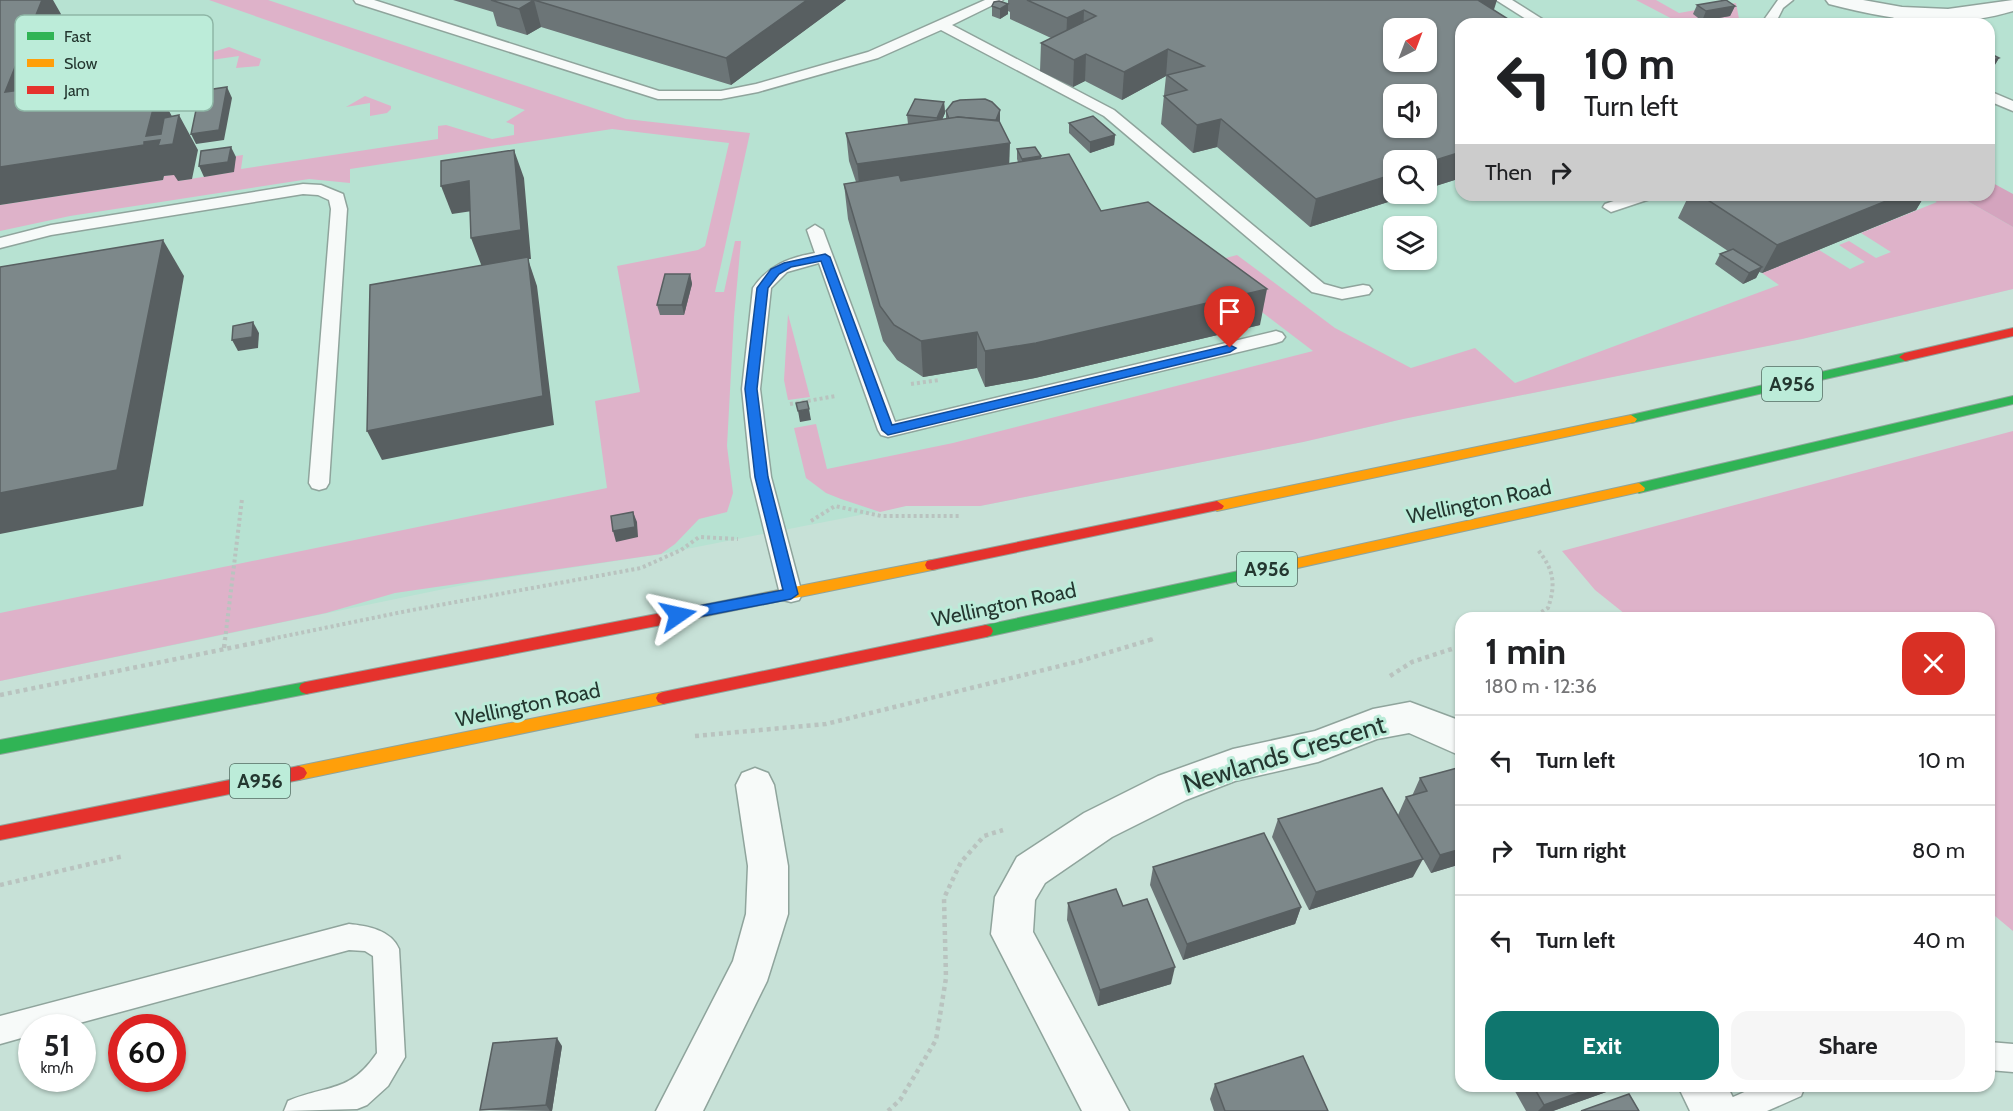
<!DOCTYPE html>
<meta charset="utf-8">
<style>
body{margin:0;font-family:Cabin,sans-serif;background:#f6f6f6;color:#202124;height:100vh;display:flex;flex-direction:column;font-size:22px;white-space:nowrap}
*{box-sizing:border-box;margin:0}
p{font-size:20px;color:#757577}
.icon{flex:none;width:33px;height:33px;fill:none;stroke:currentColor;stroke-width:2;stroke-linecap:round;stroke-linejoin:round}
.map{position:relative;flex:1;overflow:hidden}
.sheet{position:absolute;left:1455px;top:612px;width:540px;height:480px;display:flex;flex-direction:column;background:#fff;border-radius:18px;box-shadow:0 2px 4px #0004}
.sheet>*{flex:none}
.guide{position:absolute;left:1455px;top:18px;width:540px;height:183px;border-radius:18px;box-shadow:0 2px 4px #0004;background:#fff;color:#202124;overflow:hidden}
.needle{width:39px;rotate:42deg}
.buttons{position:absolute;left:1383px;top:18px;display:grid;gap:12px}
.buttons a{display:grid;place-items:center;width:54px;height:54px;border-radius:12px;background:#fff;box-shadow:0 2px 4px #0004;font-size:30px}
.speed{position:absolute;left:18px;top:1014px;display:flex;gap:12px;font-size:30px;font-weight:700;text-align:center}
.speed>*{display:grid;place-content:center;width:78px;height:78px;border-radius:50%;background:#fff;box-shadow:0 2px 4px #0004;line-height:1}
.speed small{font-size:15px;font-weight:400}
.speed .limit{border:9px solid #d22;background:#fff;color:#111}
.pin{position:absolute;display:grid;place-items:center;width:51px;height:51px;color:#fff;margin:-62px -26px;border-radius:50% 50% 50% 0;rotate:-45deg;box-shadow:0 0 6px #0007}
.pin .icon{rotate:45deg}
.me{position:absolute;width:66px;margin:-33px;rotate:79deg;stroke-linejoin:round;filter:drop-shadow(0 0 4px #0008)}
.turn{display:flex;align-items:center;gap:21px;height:126px;padding:0 30px;font-size:27px}
.turn .icon{width:78px;height:78px;stroke-width:2.5}
.turn b{display:block;font-size:42px;line-height:51px}
.then{display:flex;align-items:center;height:57px;padding:0 30px;background:#0003;gap:12px;font-size:22px}
.round{display:grid;place-items:center;flex:none;width:63px;height:63px;border-radius:18px;background:#f6f6f6}
.summary{display:flex;align-items:center;justify-content:space-between;height:102px;padding:0 30px}
h1{font-size:36px;font-weight:700;line-height:45px}
.action{display:flex;gap:12px;margin-top:auto;padding:12px 30px}
.action a{flex:1;height:69px;border-radius:18px;background:#0f766e;color:#fff;font-size:24px;font-weight:700;line-height:69px;text-align:center}
.action a+a{background:#f6f6f6;color:#202124}
ul{padding:0;list-style:none}
li{display:flex;align-items:center;gap:18px;height:90px;padding:0 30px;border-top:2px solid #e0e0e0}
li div{flex:1}
li b{display:block;font-size:22px}
li em{font-style:normal}
.map>svg:first-child{display:block}
</style>
<div class="map">
<svg width="2013" height="1111" viewBox="0 0 2013 1111">
<rect width="100%" height="100%" fill="#c7e1d7"/>
<path fill="#b7e2d2" fill-rule="evenodd" d="M0,0H2013V289L1802,339L1403,419L1303,442L980,506H906L661,554L473,583L0,681ZM1461,24H1989V195H1461ZM1394,28H1426V62H1394ZM1394,94H1426V128H1394ZM1394,160H1426V194H1394ZM1394,226H1426V260H1394Z"/>
<g fill="#deb2c9">
<polygon points="209,0 268,0 626,119 750,133 715,292 724,292 735,241 741,241 734,317 727,446 733,493 727,512 699,519 675,544 661,554 395,593 326,613 0,681 0,613 607,488 595,401 640,392 617,266 698,250 705,246 729,143 612,129 350,169 350,183 309,179 70,216 0,231 0,205 163,180 164,176 179,174 178,181 233,172 236,156 243,155 241,169 438,139 438,126 446,125 492,139 514,135 514,125 506,122 525,110"/>
<polygon points="1636,0 1656,0 1679,13 1736,3 1740,24 1682,24"/>
<polygon points="229,47 261,59 259,66 236,68 239,56 211,60 213,52"/>
<polygon points="365,96 391,106 391,109 387,113 370,116 370,103 346,107"/>
<polygon points="1925,195 1957,195 2013,227 2013,289 1802,339 1403,419 1303,442 980,506 906,506 880,512 841,499 826,493 806,478 794,428 816,424 827,469 953,443 1313,351 1200,265 1237,255 1335,328 1411,368 1475,348 1515,383 1779,285 1762,273 1819,250 1850,269 1865,262 1839,245 1849,241 1876,258 1891,252 1861,233 1937,202"/>
<polygon points="788,314 810,397 788,400 784,380"/>
<polygon points="2013,431 2013,931 1989,911 1989,618 1630,618 1595,590 1562,551"/>
</g>
<polygon fill="#d4a4be" points="1989,181 2013,194 2013,227 1957,195 1989,195"/>
<g fill="none" stroke-linecap="round" stroke-linejoin="round">
<g stroke="#8fa49c" stroke-width="3">
<g id="lane">
<polygon points="354,0 374,0 659,91 721,91 756,84 868,52 985,0 1003,0 952,25 1114,110 1324,284 1342,289 1363,285 1369,286 1372,290 1369,294 1342,299 1312,292 1104,116 941,30 878,58 758,92 721,99 658,99 356,3"/>
<polygon points="1496,0 1512,0 1550,24 1534,24"/>
<polygon points="1778,0 1793,0 1783,8 1775,24 1761,24"/>
<polygon points="1896,8 1901,9 1913,24 1899,24 1889,12"/>
<polygon points="1989,91 2013,101 2013,111 1989,101"/>
<polygon points="303,184 321,185 343,194 347,209 329,483 326,488 319,490 312,488 309,483 331,209 329,200 318,195 303,194 51,235 0,248 0,238 51,225"/>
<polygon points="1631,195 1655,195 1653,198 1611,212 1603,207 1605,204"/>
<path d="M815,225L823,230L895,422L1276,331L1282,333L1285,337L1282,341L1276,343L888,437L881,435L878,430L819,263L787,272L771,288L760,389L771,477L802,594L799,600L791,602L783,600L780,594L751,477L742,389L753,288C769,265 788,258 815,253L807,230Z"/>
<path d="M349,924C368,926 391,930 399,949L405,1057L388,1086L367,1105L357,1109L284,1111L288,1101C328,1084 349,1094 377,1053L373,956L365,951L349,950L61,1028H32V1035L0,1044V1016Z"/>
<polygon points="1989,1042 2013,1044 2013,1072 1989,1070"/>
<polygon points="1758,1086 1805,1086 1801,1096 1767,1111 1720,1111 1724,1101"/>
</g>
</g>
<g stroke="#8fa49c" stroke-width="3">
<g id="street">
<path d="M1826,0H1863L1902,7L1948,9L2013,0V11C1951,30 1890,20 1829,4Z"/>
<polygon points="1410,702 1461,721 1461,756 1409,733 1377,739 1318,762 1235,781 1186,800 1112,837 1045,883 1035,900 1033,932 1129,1111 1082,1111 991,934 995,897 1017,857 1084,813 1158,776 1233,749 1315,731 1373,709"/>
<polygon points="755,768 768,773 774,785 788,866 788,914 767,981 703,1111 656,1111 733,961 746,914 748,866 736,785 742,773"/>
<polygon points="1678,1086 1727,1086 1740,1111 1690,1111"/>
</g>
</g>
<g stroke="#8fa49c" stroke-width="2">
<g id="fast">
<polygon points="1905,353 1909,354 1911,357 1909,360 1631,423 1625,419 1631,415"/>
<polygon points="2013,396 2013,404 1639,493 1633,488 1639,483"/>
<polygon points="1248,569 1253,570 1255,574 1253,578 1248,579 986,637 981,635 979,631 981,627 986,625"/>
<polygon points="306,682 311,684 313,688 311,692 306,694 0,754 0,740"/>
</g>
</g>
<g stroke="#8fa49c" stroke-width="2">
<g id="slow">
<polygon points="1631,415 1637,419 1635,422 1217,511 1210,506 1217,501"/>
<polygon points="1639,483 1645,488 1644,491 1248,579 1243,578 1241,574 1243,570 1248,569"/>
<polygon points="932,560 937,561 939,565 937,569 932,570 677,622 672,620 670,616 672,612 677,610"/>
<polygon points="663,692 668,694 670,698 668,702 663,704 299,780 294,778 291,773 294,768 299,766"/>
</g>
</g>
<g stroke="#8fa49c" stroke-width="2">
<g id="jam">
<polygon points="2013,328 2013,336 1905,361 1899,357 1905,353"/>
<polygon points="1217,501 1224,506 1222,509 932,570 927,569 925,565 927,561 932,560"/>
<polygon points="677,610 682,612 684,616 682,620 677,622 306,694 301,692 299,688 301,684 306,682"/>
<polygon points="986,625 991,627 993,631 991,635 986,637 663,704 658,702 656,698 658,694 663,692"/>
<polygon points="299,766 304,768 307,773 304,778 299,780 0,840 0,826"/>
</g>
</g>
<g stroke="#b9c3bf" stroke-width="4" stroke-dasharray="3 3" stroke-linecap="butt">
<polyline points="911,384 939,380"/>
<polyline points="790,404 836,396"/>
<polyline points="811,521 835,506 881,516 959,516"/>
<path d="M1531,618L1548,608C1556,584 1554,570 1538,550"/>
<polyline points="225,640 242,499"/>
<polyline points="266,640 407,611 641,568 681,550 699,537 738,539"/>
<polyline points="1150,640 1153,639"/>
</g>
<g stroke="#b9c3bf" stroke-width="4.5" stroke-dasharray="4 4" stroke-linecap="butt">
<polyline points="224,648 225,639"/>
<polyline points="1390,676 1412,662 1461,646"/>
<polyline points="0,695 274,639"/>
<polyline points="695,736 826,724 1080,661 1153,639"/>
<polyline points="0,885 124,856"/>
<polyline points="888,1111 900,1100 936,1040 946,978 944,898 961,862 984,836 1003,830"/>
</g>
<use href="#lane" fill="#f7faf9" fill-rule="evenodd"/>
<use href="#street" fill="#f7faf9" fill-rule="evenodd"/>
<use href="#fast" fill="#30b455" fill-rule="evenodd"/>
<use href="#slow" fill="#ff9f0a" fill-rule="evenodd"/>
<use href="#jam" fill="#e5322d" fill-rule="evenodd"/>
</g>
<g fill="#6c7577">
<polygon points="453,0 846,0 731,85 541,27 527,35 497,26 493,12"/>
<polygon points="1008,0 1497,0 1461,24 1461,178 1426,189 1426,160 1394,194 1413,194 1310,227 1217,147 1193,153 1161,124 1166,76 1122,100 1085,81 1073,87 1040,71 1041,43 1051,38 1010,19 1010,12 1008,11 1008,14 1000,19 992,16 992,6 1008,4"/>
<polygon points="1697,5 1735,6 1730,16 1702,21 1693,14"/>
<polygon points="1989,55 1999,58 1993,68 1989,70"/>
<polygon points="944,102 945,113 942,120 946,119 946,111 1000,120 999,122 1009,163 1018,162 1017,159 1017,149 1041,158 1101,211 1260,325 1035,378 985,387 977,368 923,377 897,360 883,341 848,219 844,184 856,182 849,161 846,133 908,124 907,115"/>
<polygon points="1069,123 1115,135 1114,145 1090,153 1069,133"/>
<polygon points="1689,195 1925,195 1916,210 1762,273 1759,272 1756,278 1743,284 1715,264 1720,254 1728,251 1678,218"/>
<polygon points="690,274 692,284 684,315 660,315 657,305"/>
<polygon points="1461,767 1461,864 1431,873 1398,815 1406,797 1412,796 1420,778"/>
<polygon points="1278,819 1413,877 1309,910 1272,837"/>
<polygon points="1153,867 1301,907 1295,924 1183,960 1150,885"/>
<polygon points="1068,903 1123,906 1171,984 1098,1006 1067,920"/>
<polygon points="562,1046 552,1111 480,1110"/>
<polygon points="1215,1084 1328,1111 1214,1111 1210,1099"/>
<polygon points="1512,1086 1614,1086 1609,1091 1553,1111 1526,1111"/>
</g>
<g fill="#585f61">
<polygon points="33,0 53,0 61,14 59,20 63,27 27,126 5,92"/>
<polygon points="534,0 541,27 527,35 519,9"/>
<polygon points="807,0 846,0 731,85 726,58"/>
<polygon points="1472,0 1497,0 1492,16"/>
<polygon points="1008,4 1008,14 1000,19 1000,9"/>
<polygon points="1735,6 1730,16 1702,21 1706,11"/>
<polygon points="1084,10 1083,37 1066,45 1067,18"/>
<polygon points="1168,49 1166,76 1122,100 1124,72"/>
<polygon points="1086,54 1085,81 1073,87 1074,60"/>
<polygon points="1999,58 1993,68 1989,70 1994,60"/>
<polygon points="80,82 99,116 73,102"/>
<polygon points="227,87 232,98 224,140 196,144 191,134"/>
<polygon points="158,90 176,124 179,115 198,150 192,179 178,181 174,175 164,176 163,180 0,205 0,167 146,136"/>
<polygon points="944,102 945,113 938,129 937,118"/>
<polygon points="1000,110 1000,120 996,130 982,136"/>
<polygon points="1221,119 1217,147 1193,153 1197,125"/>
<polygon points="1115,135 1114,145 1090,153 1090,142"/>
<polygon points="1010,143 1009,171 860,193 857,164"/>
<polygon points="231,147 236,157 234,172 204,177 199,166"/>
<polygon points="514,150 524,178 531,259 528,259 537,286 554,425 382,460 367,431 482,267 471,238"/>
<polygon points="1461,152 1461,178 1426,189 1426,163"/>
<polygon points="1041,156 1041,166 1022,169 1022,159"/>
<polygon points="1394,174 1394,194 1413,194 1310,227 1316,199"/>
<polygon points="469,181 479,210 452,214 441,186"/>
<polygon points="1901,195 1925,195 1916,210 1762,273 1777,245"/>
<polygon points="163,240 184,276 143,506 0,534 0,493"/>
<polygon points="1762,267 1756,278 1743,284 1749,273"/>
<polygon points="690,274 692,284 684,315 682,305"/>
<polygon points="1267,289 1260,325 1035,378 985,387 985,351"/>
<polygon points="253,322 259,333 258,348 238,351 232,340"/>
<polygon points="977,332 977,368 923,377 921,341"/>
<polygon points="809,409 811,420 800,422 798,411"/>
<polygon points="633,512 637,522 638,537 616,542 613,531"/>
<polygon points="1461,849 1461,864 1431,873 1440,855"/>
<polygon points="1423,859 1413,877 1309,910 1316,892"/>
<polygon points="1301,907 1295,924 1183,960 1187,944"/>
<polygon points="1175,967 1171,984 1098,1006 1100,990"/>
<polygon points="557,1038 562,1046 552,1111 550,1111 546,1105"/>
<polygon points="1597,1086 1614,1086 1609,1091 1553,1111 1538,1111 1544,1105"/>
</g>
<g fill="#7d888a" stroke="#585f61" stroke-width="1.5" fill-rule="evenodd">
<polygon points="0,0 42,0 5,92 80,82 73,102 158,90 146,136 161,134 164,118 179,115 173,144 158,146 160,140 144,142 144,145 0,167"/>
<polygon points="491,0 807,0 726,58 534,0 519,9"/>
<path d="M1027,0H1478L1516,24H1461V152L1426,163V160H1394V174L1316,199L1221,119L1197,125L1164,96L1187,90L1167,75L1204,66L1168,49L1124,72L1086,54L1074,60L1041,43L1096,16L1084,10L1067,18ZM1394,28H1426V62H1394ZM1394,94H1426V128H1394Z"/>
<polygon points="1726,0 1735,6 1706,11 1697,5"/>
<polygon points="999,1 1008,4 1000,9 992,6 994,2"/>
<polygon points="1991,54 1999,58 1994,60 1989,58 1989,55"/>
<polygon points="227,87 219,130 191,134 200,91"/>
<polygon points="915,99 944,102 937,118 907,115"/>
<polygon points="985,99 992,102 1000,110 996,120 994,120 958,117 949,119 946,111 953,102 960,100"/>
<polygon points="1093,116 1115,135 1090,142 1069,123"/>
<polygon points="958,117 999,121 1010,143 857,164 846,133"/>
<polygon points="231,147 228,162 199,166 201,151"/>
<polygon points="1035,147 1041,156 1022,159 1017,149"/>
<polygon points="514,150 521,230 471,238 469,181 441,186 441,161"/>
<polygon points="1069,154 1101,211 1148,202 1267,289 1036,343 985,351 977,332 921,341 894,325 880,306 844,184 899,175 901,181"/>
<polygon points="1700,195 1901,195 1777,245"/>
<polygon points="163,240 117,470 0,493 0,267"/>
<polygon points="1733,249 1762,267 1749,273 1720,254"/>
<polygon points="528,257 543,396 367,431 370,285"/>
<polygon points="665,274 690,274 682,305 657,305"/>
<polygon points="253,322 252,337 232,340 233,326"/>
<polygon points="807,401 809,409 798,411 796,403"/>
<polygon points="633,512 635,527 613,531 611,516"/>
<polygon points="1461,767 1461,849 1440,855 1406,797 1427,791 1420,778"/>
<polygon points="1382,788 1423,859 1316,892 1278,819"/>
<polygon points="1264,833 1301,907 1187,944 1153,867"/>
<polygon points="1116,889 1123,906 1147,899 1175,967 1100,990 1068,903"/>
<polygon points="557,1038 546,1105 480,1110 493,1043"/>
<polygon points="1303,1056 1328,1111 1225,1111 1215,1084"/>
<polygon points="1533,1086 1597,1086 1544,1105"/>
<polygon points="1629,1094 1639,1111 1581,1111"/>
</g>
<polygon fill="#1a73e8" stroke="#114b97" stroke-width="1.5" points="825,254 830,257 892,425 1230,345 1236,348 1230,352 888,435 882,430 821,261 791,267 779,274 768,288 757,389 768,477 798,594 791,599 678,621 673,619 671,615 673,612 678,610 783,590 755,477 745,389 757,288 771,269 784,263"/>
<g text-anchor="middle" stroke-width="6" stroke-linejoin="round" paint-order="stroke">
<g fill="#bcecd9" stroke="#526d63" stroke-width="1.5">
<rect x="1762" y="367" width="60" height="34" rx="4.5"/>
<rect x="1237" y="552" width="60" height="34" rx="4.5"/>
<rect x="230" y="764" width="60" height="34" rx="4.5"/>
</g>
<g font-size="20" font-weight="bold" fill="#243730">
<text x="1792" y="391">A956</text>
<text x="1267" y="576">A956</text>
<text x="260" y="788">A956</text>
</g>
<g font-size="21" fill="#243730" stroke="#bcecd9">
<text transform="translate(1479 502) rotate(-12)" y="7">Wellington Road</text>
<text transform="translate(1004 605) rotate(-12)" y="7">Wellington Road</text>
<text transform="translate(528 705) rotate(-12)" y="7">Wellington Road</text>
</g>
<g font-size="26" fill="#243730" stroke="#bcecd9">
<text transform="translate(1284 754) rotate(-17)" y="9">Newlands Crescent</text>
</g>
</g>
<rect x="15" y="15" width="198" height="96" rx="9" fill="#bcecd9" stroke="#8eb6a6" stroke-width="1.5"/>
<rect x="27" y="32" width="27" height="8" fill="#30b455"/>
<rect x="27" y="59" width="27" height="8" fill="#ff9f0a"/>
<rect x="27" y="86" width="27" height="8" fill="#e5322d"/>
<g font-size="16" fill="#243730">
<text x="64" y="42">Fast</text>
<text x="64" y="69">Slow</text>
<text x="64" y="96">Jam</text>
</g>
</svg>
<div class="buttons">
<a><svg class="needle" viewBox="-14 -14 28 28"><path d="M0-13l5 13h-10z" fill="#e53935"/><path d="M0 13l5-13h-10z" fill="#757577"/></svg></a>
<a><svg class="icon" aria-label="sound" viewBox="0 0 24 24"><path d="M4 9h4l5-4v14l-5-4H4zM17 9q2 3 0 6"/></svg></a>
<a><svg class="icon" aria-label="search" viewBox="0 0 24 24"><circle cx="10" cy="10" r="6"/><path d="M15 15l6 6"/></svg></a>
<a><svg class="icon" aria-label="layers" viewBox="0 0 24 24"><path d="M12 4l9 5-9 5-9-5zM3 14l9 5 9-5"/></svg></a>
</div>
<div class="speed"><div>51<small>km/h</small></div><div class="limit">60</div></div>
<div class="pin" style="left:1230px;top:348px;background:#d93025"><svg class="icon" aria-label="arrive" viewBox="0 0 24 24"><path d="M6 21V4h12l-3 4 3 4H6"/></svg></div>
<svg class="me" style="left:678px;top:615px" viewBox="-20 -20 40 40"><path d="M0-17L14 15 0 8-14 15z" fill="#1a73e8" stroke="#fff" stroke-width="4"/></svg>
<div class="guide">
<div class="turn"><svg class="icon" aria-label="left" viewBox="0 0 24 24"><path d="M17 20v-9H6M10 6l-5 5 5 5"/></svg><div><b>10 m</b>Turn left</div></div>
<div class="then">Then<svg class="icon" aria-label="right" viewBox="0 0 24 24"><path d="M7 20v-9h11M14 6l5 5-5 5"/></svg></div>
</div>
<section class="sheet">
<div class="summary"><div><h1>1 min</h1><p>180 m · 12:36</p></div><a class="round" style="background:#d93025;color:#fff"><svg class="icon" aria-label="close" viewBox="0 0 24 24"><path d="M6 6l12 12M18 6L6 18"/></svg></a></div>
<ul>
<li><svg class="icon" aria-label="left" viewBox="0 0 24 24"><path d="M17 20v-9H6M10 6l-5 5 5 5"/></svg><div><b>Turn left</b></div><em>10 m</em></li>
<li><svg class="icon" aria-label="right" viewBox="0 0 24 24"><path d="M7 20v-9h11M14 6l5 5-5 5"/></svg><div><b>Turn right</b></div><em>80 m</em></li>
<li><svg class="icon" aria-label="left" viewBox="0 0 24 24"><path d="M17 20v-9H6M10 6l-5 5 5 5"/></svg><div><b>Turn left</b></div><em>40 m</em></li>
</ul>
<div class="action"><a>Exit</a><a>Share</a></div>
</section>
</div>
